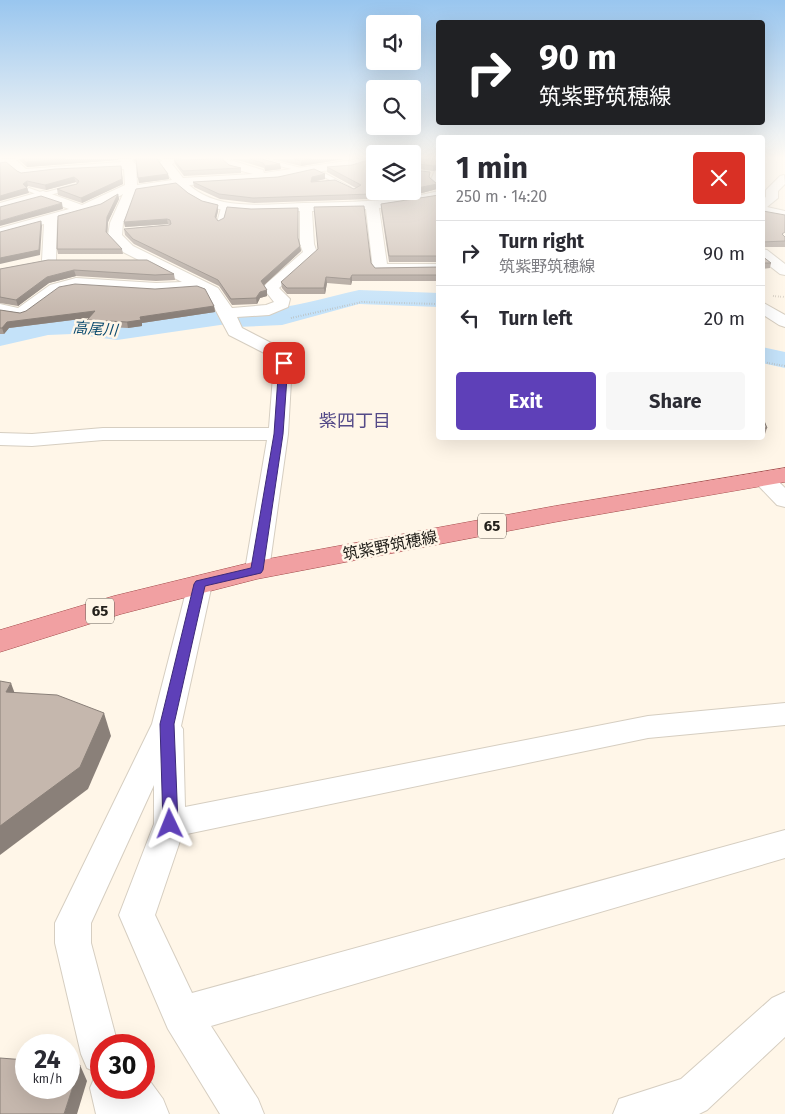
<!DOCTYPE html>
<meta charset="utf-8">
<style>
body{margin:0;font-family:"Fira Sans","Noto Sans JP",sans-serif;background:#f7f7f7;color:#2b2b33;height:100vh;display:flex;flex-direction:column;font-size:19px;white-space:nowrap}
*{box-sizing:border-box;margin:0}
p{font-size:16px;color:#7c7c81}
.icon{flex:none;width:28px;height:28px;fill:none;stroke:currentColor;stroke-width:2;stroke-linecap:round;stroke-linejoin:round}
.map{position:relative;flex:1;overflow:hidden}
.sheet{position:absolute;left:436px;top:135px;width:329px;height:305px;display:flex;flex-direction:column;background:#fff;border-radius:5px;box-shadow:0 5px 20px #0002}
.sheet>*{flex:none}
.top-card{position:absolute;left:436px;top:20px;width:329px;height:105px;border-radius:5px;box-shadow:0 5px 20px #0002;background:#202124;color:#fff;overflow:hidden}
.controls{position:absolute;left:366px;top:15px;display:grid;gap:10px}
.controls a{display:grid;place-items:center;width:55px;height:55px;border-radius:5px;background:#fff;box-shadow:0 5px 20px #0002;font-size:25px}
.speed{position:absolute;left:15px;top:1034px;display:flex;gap:10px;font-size:25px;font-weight:700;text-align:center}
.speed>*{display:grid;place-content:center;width:65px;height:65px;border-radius:50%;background:#fff;box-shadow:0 5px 20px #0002;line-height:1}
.speed small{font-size:12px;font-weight:400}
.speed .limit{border:8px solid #d22;background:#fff;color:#111}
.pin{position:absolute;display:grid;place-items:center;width:42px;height:42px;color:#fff;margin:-21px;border-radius:10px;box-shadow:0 2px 8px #0006}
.me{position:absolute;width:55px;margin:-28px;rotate:358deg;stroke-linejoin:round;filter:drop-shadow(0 0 4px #0008)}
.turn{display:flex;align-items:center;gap:18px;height:105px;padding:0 20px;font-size:22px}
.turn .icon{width:65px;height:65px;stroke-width:2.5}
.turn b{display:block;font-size:35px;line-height:42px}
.round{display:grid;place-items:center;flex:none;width:52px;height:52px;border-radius:5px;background:#f7f7f7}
.overview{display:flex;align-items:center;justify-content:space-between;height:85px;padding:0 20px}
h1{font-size:30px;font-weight:700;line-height:38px}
.action{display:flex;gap:10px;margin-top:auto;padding:10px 20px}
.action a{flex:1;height:58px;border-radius:5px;background:#5e40b8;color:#fff;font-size:20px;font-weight:700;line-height:58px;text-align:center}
.action a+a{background:#f7f7f7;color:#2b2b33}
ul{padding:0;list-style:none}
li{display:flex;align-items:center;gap:15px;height:65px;padding:0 20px;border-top:1px solid #e1e1e2}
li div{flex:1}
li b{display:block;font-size:19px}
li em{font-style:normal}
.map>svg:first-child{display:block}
</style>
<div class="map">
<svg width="785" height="1114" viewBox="0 0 785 1114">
<rect width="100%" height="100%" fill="#fff6e8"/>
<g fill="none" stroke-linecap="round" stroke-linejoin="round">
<g fill="#c4e2f9" fill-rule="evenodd">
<path d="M359,290L439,293V307L359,304L282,325L236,327L227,324L117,340L72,334L48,335L0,346V330L48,319L72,318L117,324L219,310C228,312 233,311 241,311C282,311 320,299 359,290Z"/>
<polygon points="762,347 785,352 785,368 762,363"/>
</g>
<g stroke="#d6cec1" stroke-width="2">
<g id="lane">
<polygon points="266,159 305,169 306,170 303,172 264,162"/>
<polygon points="311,168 315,168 350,187 345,188 311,170"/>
<polygon points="73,185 75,188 43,197 26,190 29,188 43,193"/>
<polygon points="222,204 227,205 223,223 220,225 217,223"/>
</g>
</g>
<g stroke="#d6cec1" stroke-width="2">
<g id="street">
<path d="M4,159H15L26,169L121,162L119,159H131L136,165L137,185L172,180L159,163L164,159H180L172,164L183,178L253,174L231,168L218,159C233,159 248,166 263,170L264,173L359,159H375V161L352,168L303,173L278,180L189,185C199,194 211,199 224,202C250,207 278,204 304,203C350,202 394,202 439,191V199L379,208L387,264H439V272H375L373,269L366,209L312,211L314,244L317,253L279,288L290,299L288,307L269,315L237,317L242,328L285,350L292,363L288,434L269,570L266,575L257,578L248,575L245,570L267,440H103L32,446L0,445V433L32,434L103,428H269L274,363L272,357L229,335L207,294L198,290L156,293L76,288L60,291L27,316L21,318L0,314V304L18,308L50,285L76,278L156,283L182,282L123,252L108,236L110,223L123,194L101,207L57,220L56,260L54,263H44L42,260L44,224L0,236V228L69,209L42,199L0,211V203L43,191L82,205L125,185L124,169L56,172L23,176L19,175L8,165L0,167V160ZM177,186C207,219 260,213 300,211V244L303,252L267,283L263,288L274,302L266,305L232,308L218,288L133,246L122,235L123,223L136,192Z"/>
<polygon points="439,170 439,188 435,187 430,181 435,171"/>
<polygon points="784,175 785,184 778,191 778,198 767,207 785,211 785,219 762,214 762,199 766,197 766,190 780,176"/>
<polygon points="762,249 767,250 785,264 785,275 780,274 762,260"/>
<polygon points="762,302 785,315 785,327 779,325 762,314"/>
<polygon points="763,473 771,474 785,488 785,507 777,505 752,479 755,474"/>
<polygon points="200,576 209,578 212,584 181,726 183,729 185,807 648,716 785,703 785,725 648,738 182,835 155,915 192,993 785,830 785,858 211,1026 258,1099 264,1114 220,1114 168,1029 119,915 154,824 154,785 91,923 91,943 118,1045 101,1045 101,1088 144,1088 144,1073 163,1099 169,1114 96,1114 90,1088 96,1074 98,1073 87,1068 81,1054 55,943 55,923 152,724 188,584 191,578"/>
<polygon points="785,992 785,1037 707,1110 699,1114 613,1114 619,1099 681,1079 772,998"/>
</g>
</g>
<g stroke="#a34b4b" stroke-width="1">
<polygon id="primary" points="785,468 785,482 555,522 257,579 121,614 0,652 0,630 114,596 257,561 555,506"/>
</g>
<g stroke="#b6afa4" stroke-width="2" stroke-dasharray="0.5 2" stroke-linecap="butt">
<polyline points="773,296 785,297"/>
<polyline points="291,318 362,302 439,304"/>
<polyline points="762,362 785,366"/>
</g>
<use href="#lane" fill="#fff" fill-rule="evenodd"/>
<use href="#street" fill="#fff" fill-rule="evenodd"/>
<use href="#primary" fill="#f1a0a2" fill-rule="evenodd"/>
</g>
<g fill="#a99d95">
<polygon points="18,159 118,159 118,160 27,167"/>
<polygon points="133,159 161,159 159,161 168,174 169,179 139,183 137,164"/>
<polygon points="230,159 262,159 280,164 281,169 265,171 264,168 241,161"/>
<polygon points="272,159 344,159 301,166"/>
<polygon points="412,159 439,159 439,169 433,171 412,168"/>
<polygon points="174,160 229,165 241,168 241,173 184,176 175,164"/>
<polygon points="352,165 430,178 437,189 422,193 372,199 254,203 220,199 194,187 193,182 325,174 325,179 313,182 354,189 356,188 327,172 327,167"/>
<polygon points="121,166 123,184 82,203 58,195 57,189 77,184 76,182 46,190 28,186 27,187 29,193 17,171 21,173"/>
<polygon points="188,193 218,211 216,219 218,221 298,239 300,246 301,251 264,285 267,296 260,298 257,304 232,305 219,286 134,244 125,235 124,229 169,225 170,225 168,224 125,227 124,222"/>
<polygon points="118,194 119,199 108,222 107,234 122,249 123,254 58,254 57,249 101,204"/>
<polygon points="439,195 439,262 389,262 381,210 381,204"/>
<polygon points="762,209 763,211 785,237 785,247 762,247"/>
<polygon points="762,256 771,263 770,268 762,269"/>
<polygon points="48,260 174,274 175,280 156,281 76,276 49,283 18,306 0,303 0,269"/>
<polygon points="371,263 375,268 439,267 439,282 437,282 437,281 352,281 351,285 327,283 325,294 287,294 282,288 281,282"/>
<polygon points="214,306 215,312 142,323 142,326 128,328 88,326 87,320 89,318 9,328 4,334 0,334 0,310 20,313"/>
<polygon points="762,396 765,398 763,404 762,404"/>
<polygon points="762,416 767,428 765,434 762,434"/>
</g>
<g fill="#8a8079">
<polygon points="65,159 118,159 118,160 27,167 26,162"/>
<polygon points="311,159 344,159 301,166 301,161"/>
<polygon points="280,164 281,169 265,171 265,166"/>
<polygon points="439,164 439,169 433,171 433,166"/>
<polygon points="121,166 123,184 82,203 81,198"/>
<polygon points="168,174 169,179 139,183 138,178"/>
<polygon points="325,174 325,179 311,182 312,177"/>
<polygon points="74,177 76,182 46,190 45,185"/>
<polygon points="27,181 28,186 25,188 27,188 29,193 0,201 0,196 23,184"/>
<polygon points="437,184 437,189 422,193 372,199 372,194 392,191 412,191 412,189"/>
<polygon points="118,194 119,199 108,222 107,237 106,232 107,217"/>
<polygon points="62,203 63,209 0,226 0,221"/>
<polygon points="218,205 218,211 215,223 215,217"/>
<polygon points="167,219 168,224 125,227 124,222"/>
<polygon points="41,221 42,226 40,255 0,264 0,258"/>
<polygon points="300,246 301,251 262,287 261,281"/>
<polygon points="74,270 76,276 49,283 18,306 16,300 47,277"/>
<polygon points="352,275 352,281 351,285 350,279"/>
<polygon points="326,277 327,283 325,294 324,288"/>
<polygon points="267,290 267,296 260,298 257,304 256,298 260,292"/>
<polygon points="214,306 215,312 142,323 142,326 128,328 127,322 140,317"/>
<polygon points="95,311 96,317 9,328 4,334 2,328 7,322"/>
<polygon points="11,683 19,705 6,692"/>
<polygon points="104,713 111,736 88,789 0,855 0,826"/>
<polygon points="80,1065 87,1081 77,1114 64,1114"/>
</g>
<g fill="#c5b7ad" stroke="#8a8079">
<polygon points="22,159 65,159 26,162"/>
<polygon points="136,159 157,159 168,174 138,178"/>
<polygon points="222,159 229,165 241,168 183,171 174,160"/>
<polygon points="250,159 262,159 280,164 265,166 263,163"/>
<polygon points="294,159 311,159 301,161"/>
<polygon points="371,159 375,159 375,191 392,191 372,194 253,198 219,194 193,182 278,177 314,169 325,174 312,177 311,182 335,180 354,189 361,185 327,167 352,165"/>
<polygon points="412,159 439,159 439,164 433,166 412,163"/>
<polygon points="6,162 17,171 21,173 55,169 121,166 122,179 81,198 57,189 77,184 79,181 74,177 45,185 27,181 23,184 27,188 0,196 0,163"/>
<polygon points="412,170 430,172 429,177 437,184 412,189"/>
<polygon points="176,183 188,193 202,201 218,205 215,217 218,221 224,218 227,207 251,209 298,208 298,238 300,246 261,281 267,290 260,292 256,298 231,299 218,280 133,239 124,229 169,225 171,224 170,220 167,219 124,222 136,189"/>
<polygon points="118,194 107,217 106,232 122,249 57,249 58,216 101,204"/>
<polygon points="439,195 439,256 389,256 381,204"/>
<polygon points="41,196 62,203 0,221 0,207"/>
<polygon points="364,206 371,263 375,268 439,267 439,276 437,276 437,275 352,275 350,279 326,277 324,288 287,288 281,282 318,249 314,207"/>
<polygon points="762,209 763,211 785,215 785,232 782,234 785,237 785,241 762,242"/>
<polygon points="41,221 39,250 0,258 0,232"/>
<polygon points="762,256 771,263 764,263 762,265"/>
<polygon points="48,260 147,260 174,274 155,275 74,270 47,277 16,300 0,297 0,269"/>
<polygon points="75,284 155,289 197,286 205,289 214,306 140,317 141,320 127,322 87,320 95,311 7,322 2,328 0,328 0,310 20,313 26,311 59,287"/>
<polygon points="762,416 767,428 762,428"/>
<polygon points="0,681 11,683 6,692 57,695 104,713 80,767 0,826"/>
<polygon points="0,1058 26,1060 26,1088 69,1088 69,1064 80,1065 64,1114 0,1114"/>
</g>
<linearGradient id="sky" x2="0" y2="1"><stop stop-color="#99c6ef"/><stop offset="0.5" stop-color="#fffbf5"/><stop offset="1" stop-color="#fffbf5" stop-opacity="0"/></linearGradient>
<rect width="785" height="315" fill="url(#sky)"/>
<polygon fill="#5e40b8" stroke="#3d2a78" points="284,361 288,363 283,434 263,570 261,573 205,586 174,724 178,824 176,829 170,831 165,829 163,824 160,724 194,584 196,581 251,568 274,434 279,363"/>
<g text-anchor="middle" stroke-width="5" stroke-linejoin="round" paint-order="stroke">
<g font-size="15" font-style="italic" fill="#0a4a6e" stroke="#fff6e8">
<text transform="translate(95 329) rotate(4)" y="5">高尾川</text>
</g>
<g fill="#fff6e8" stroke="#666159" stroke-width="1">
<rect x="478" y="513.5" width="28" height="25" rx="4"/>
<rect x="86" y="598.5" width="28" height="25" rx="4"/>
</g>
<g font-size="15" font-weight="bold" fill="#24211c">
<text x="492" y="531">65</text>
<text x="100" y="616">65</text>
</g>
<g font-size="16" fill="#24211c" stroke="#fff6e8">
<text transform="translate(390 545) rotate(-11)" y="6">筑紫野筑穂線</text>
</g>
<g font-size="18" fill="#544a88" stroke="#fff6e8">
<text x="355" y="427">紫四丁目</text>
</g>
</g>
</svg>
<div class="controls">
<a><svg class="icon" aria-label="sound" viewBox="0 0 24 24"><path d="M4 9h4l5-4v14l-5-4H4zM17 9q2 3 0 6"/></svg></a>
<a><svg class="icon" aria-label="search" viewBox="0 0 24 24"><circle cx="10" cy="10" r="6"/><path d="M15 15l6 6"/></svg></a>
<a><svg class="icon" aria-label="layers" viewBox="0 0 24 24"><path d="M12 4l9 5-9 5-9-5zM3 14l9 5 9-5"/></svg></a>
</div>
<div class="speed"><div>24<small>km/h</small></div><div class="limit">30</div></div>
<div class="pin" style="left:284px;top:363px;background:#d93025"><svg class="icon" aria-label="arrive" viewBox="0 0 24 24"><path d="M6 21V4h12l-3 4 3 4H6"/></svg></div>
<svg class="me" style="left:170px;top:824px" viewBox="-20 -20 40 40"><path d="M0-17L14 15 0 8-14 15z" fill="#5e40b8" stroke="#fff" stroke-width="4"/></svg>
<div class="top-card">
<div class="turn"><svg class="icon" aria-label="right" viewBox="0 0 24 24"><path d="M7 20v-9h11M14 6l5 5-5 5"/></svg><div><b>90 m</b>筑紫野筑穂線</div></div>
</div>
<section class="sheet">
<div class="overview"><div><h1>1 min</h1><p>250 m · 14:20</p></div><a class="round" style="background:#d93025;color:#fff"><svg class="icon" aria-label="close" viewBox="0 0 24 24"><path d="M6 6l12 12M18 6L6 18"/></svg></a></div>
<ul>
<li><svg class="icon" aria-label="right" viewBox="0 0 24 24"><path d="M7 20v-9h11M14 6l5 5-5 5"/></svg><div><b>Turn right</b><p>筑紫野筑穂線</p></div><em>90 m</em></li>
<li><svg class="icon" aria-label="left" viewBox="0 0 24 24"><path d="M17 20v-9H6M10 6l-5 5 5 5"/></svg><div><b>Turn left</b></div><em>20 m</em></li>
</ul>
<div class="action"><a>Exit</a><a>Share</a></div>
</section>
</div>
